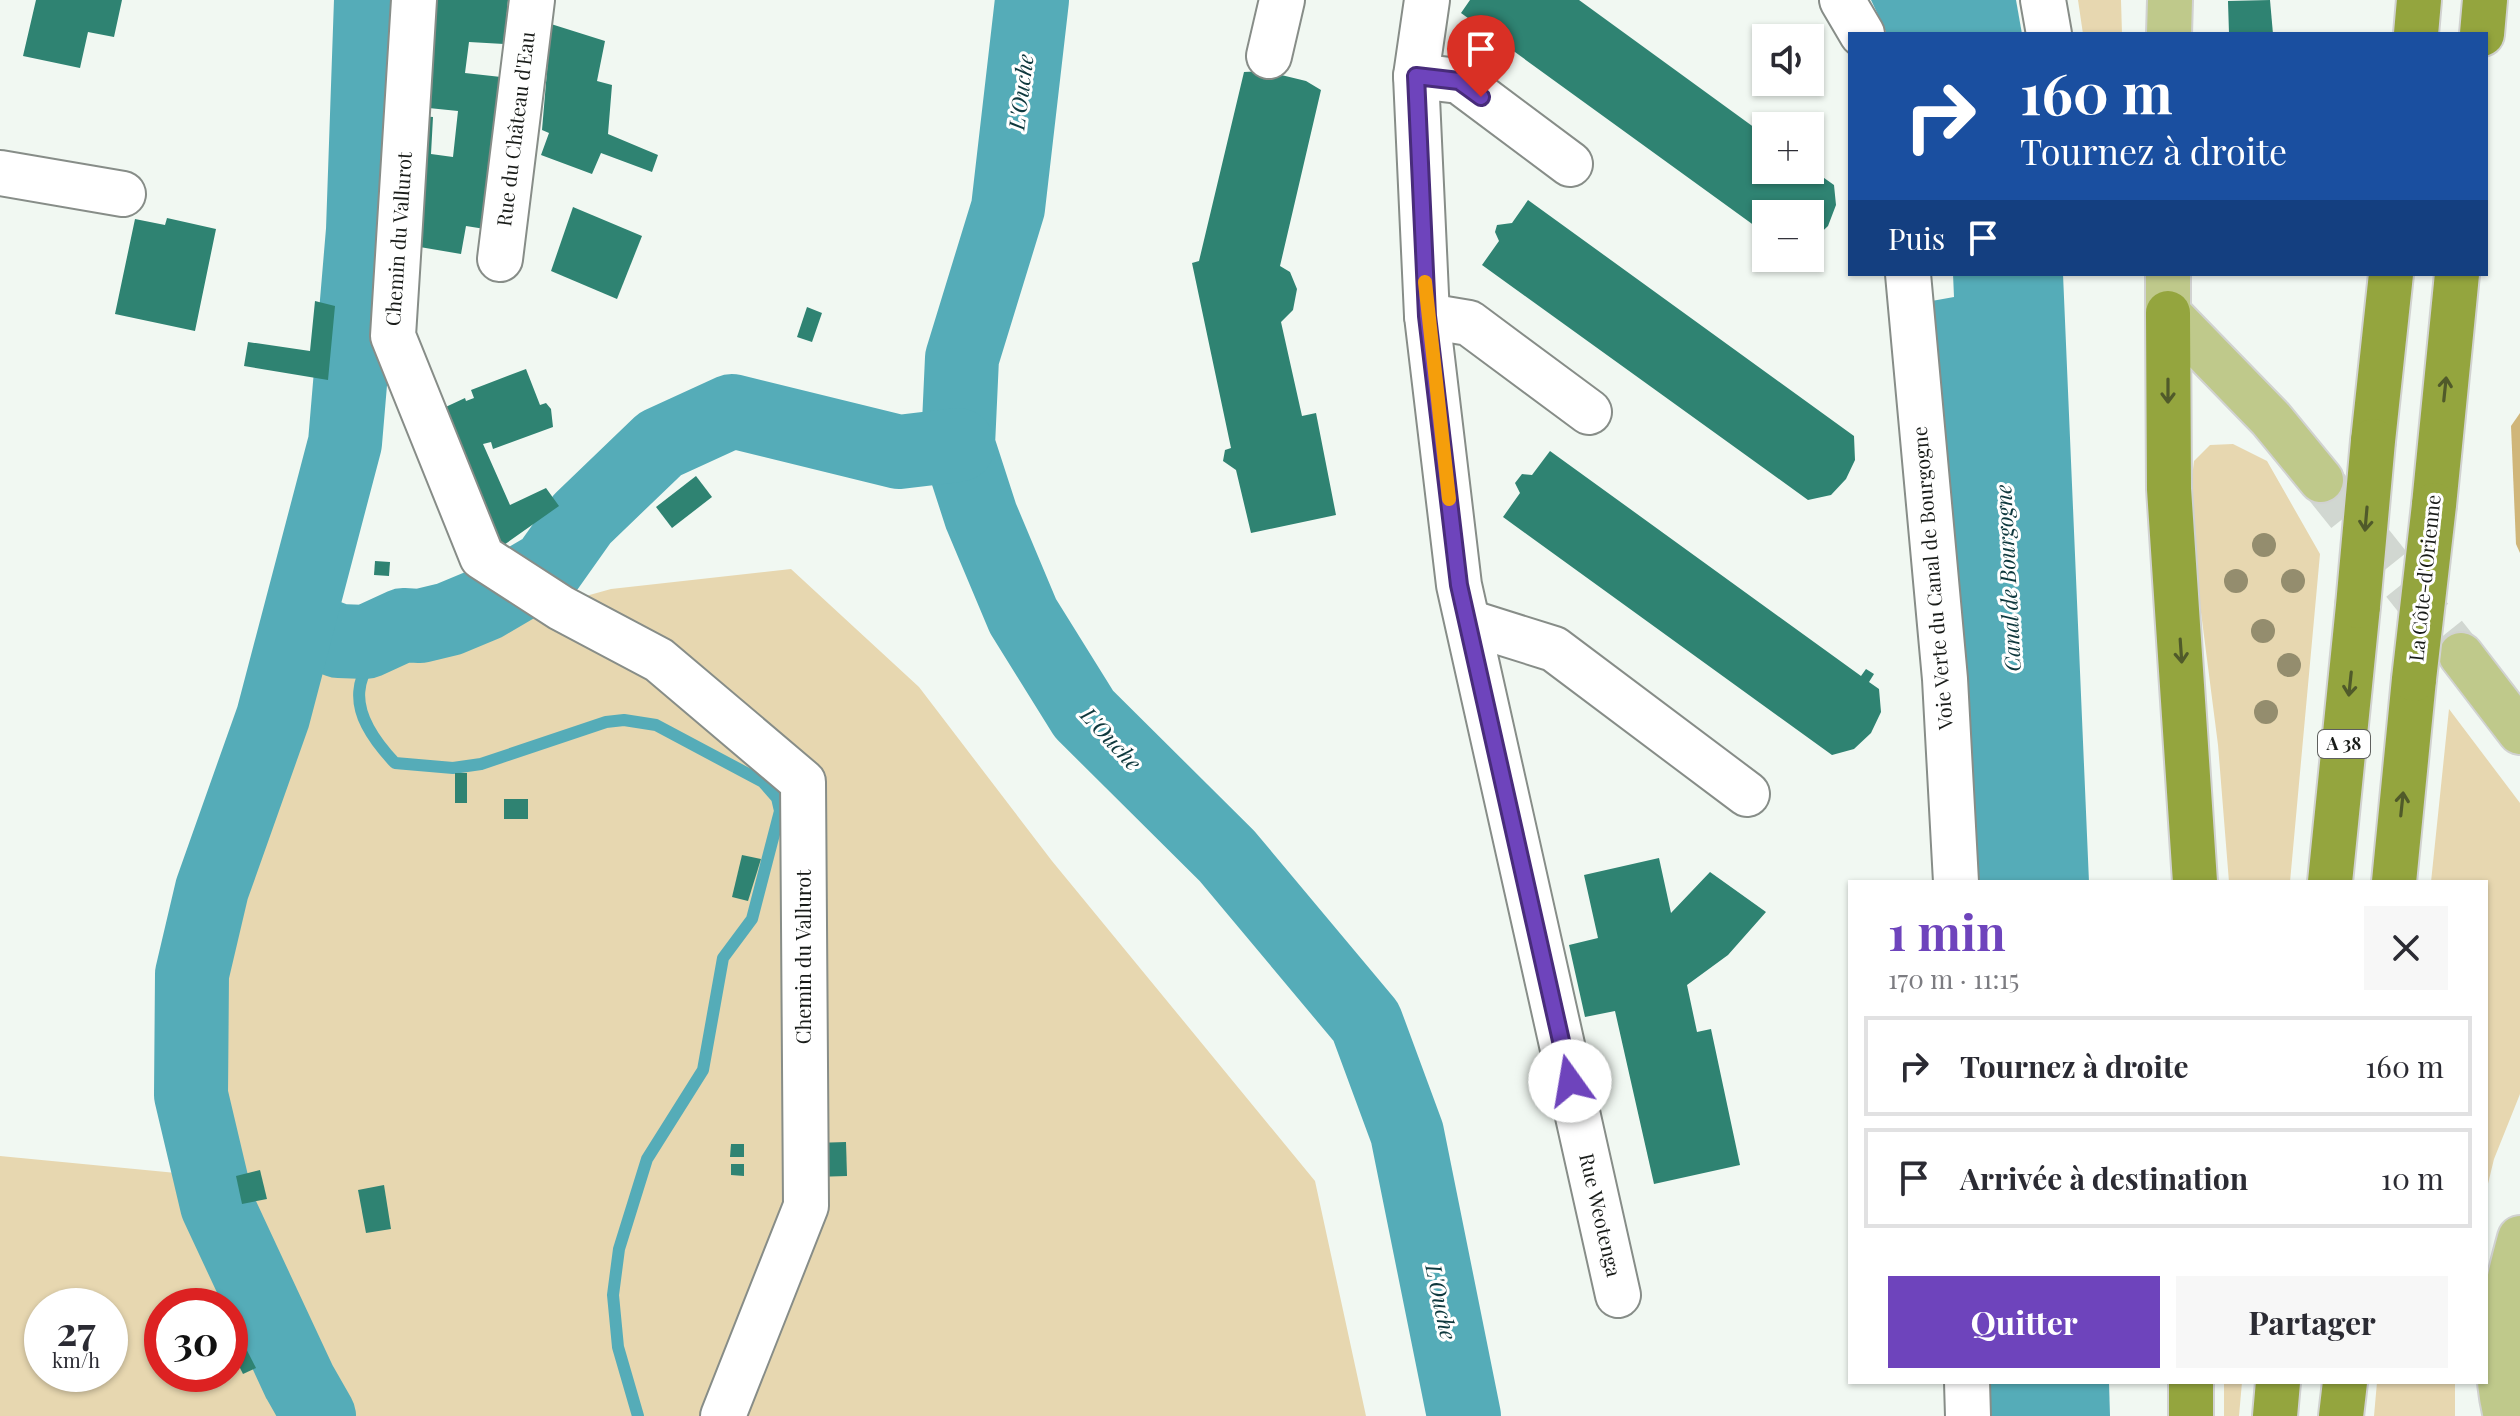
<!DOCTYPE html>
<html lang="fr">
<meta charset="utf-8">
<style>
body{margin:0;font-family:"Playfair Display",serif;background:#f7f7f7;color:#2b2b33;height:100vh;display:flex;flex-direction:column;font-size:30px;white-space:nowrap}
*{box-sizing:border-box;margin:0}
p{font-size:26px;color:#7c7c81}
.icon{flex:none;width:44px;height:44px;fill:none;stroke:currentColor;stroke-width:2;stroke-linecap:round;stroke-linejoin:round}
.map{position:relative;flex:1;overflow:hidden}
.drawer{position:absolute;left:1848px;top:880px;width:640px;height:504px;display:flex;flex-direction:column;background:#fff;border-radius:0px;box-shadow:0 2px 6px #0004}
.drawer>*{flex:none}
.top-card{position:absolute;left:1848px;top:32px;width:640px;height:244px;border-radius:0px;box-shadow:0 2px 6px #0004;background:#1a4fa0;color:#fff;overflow:hidden}
.controls{position:absolute;left:1752px;top:24px;display:grid;gap:16px}
.controls a{display:grid;place-items:center;width:72px;height:72px;border-radius:0px;background:#fff;box-shadow:0 2px 6px #0004;font-size:40px}
.speed{position:absolute;left:24px;top:1288px;display:flex;gap:16px;font-size:40px;font-weight:700;text-align:center}
.speed>*{display:grid;place-content:center;width:104px;height:104px;border-radius:50%;background:#fff;box-shadow:0 2px 6px #0004;line-height:1}
.speed small{font-size:20px;font-weight:400}
.speed .limit{border:12px solid #d22;background:#fff;color:#111}
.pin{position:absolute;display:grid;place-items:center;width:68px;height:68px;color:#fff;margin:-82px -34px;border-radius:50% 50% 50% 0;rotate:-45deg;box-shadow:0 0 8px #0007}
.pin .icon{rotate:45deg}
.me{position:absolute;width:88px;margin:-44px;rotate:347deg;stroke-linejoin:round;filter:drop-shadow(0 0 6px #0008)}
.turn{display:flex;align-items:center;gap:28px;height:168px;padding:0 40px;font-size:36px}
.turn .icon{width:104px;height:104px;stroke-width:2.5}
.turn b{display:block;font-size:56px;line-height:68px}
.then{display:flex;align-items:center;height:76px;padding:0 40px;background:#0003;gap:16px;font-size:30px}
.round{display:grid;place-items:center;flex:none;width:84px;height:84px;border-radius:0px;background:#f7f7f7}
.overview{display:flex;align-items:center;justify-content:space-between;height:136px;padding:0 40px}
h1{font-size:48px;font-weight:700;line-height:60px;color:#6e44bc}
.cta{display:flex;gap:16px;margin-top:auto;padding:16px 40px}
.cta a{flex:1;height:92px;border-radius:0px;background:#6e44bc;color:#fff;font-size:32px;font-weight:700;line-height:92px;text-align:center}
.cta a+a{background:#f7f7f7;color:#2b2b33}
ul{padding:0;list-style:none}
li{display:flex;align-items:center;gap:24px;height:100px;margin:0 16px 12px;padding:0 24px;border:4px solid #e1e1e2;border-radius:0px}
li div{flex:1}
li b{display:block;font-size:30px}
li em{font-style:normal}
.map>svg:first-child{display:block}
</style>
<div class="map">
<svg width="2520" height="1416" viewBox="0 0 2520 1416">
<rect width="100%" height="100%" fill="#f1f8f2"/>
<g fill="#e7d7b0" fill-rule="evenodd">
<polygon points="2078,0 2121,0 2122,34 2083,34"/>
<polygon points="2233,444 2267,461 2320,554 2290,882 2229,882 2218,745 2188,511 2194,461 2210,445"/>
<path d="M791,569L919,687L1052,861L1315,1181L1366,1416H0V1156L197,1175L225,971L318,665L411,645L611,589ZM42,1306H110V1374H42ZM162,1306H230V1374H162Z"/>
<polygon points="2449,709 2520,803 2520,1094 2494,1159 2486,1192 2486,882 2431,882"/>
<polygon points="2224,1382 2242,1382 2239,1416 2224,1416"/>
<polygon points="2377,1382 2455,1382 2455,1416 2374,1416"/>
</g>
<polygon fill="#d0b679" points="2520,413 2520,553 2516,544 2511,426"/>
<g fill="#55acb8">
<polygon points="1871,0 2016,0 2022,34 1887,34"/>
<polygon points="1953,274 2063,274 2089,882 1976,882 1926,302 1954,297"/>
<polygon points="1988,1382 2109,1382 2110,1416 1989,1416"/>
</g>
<g fill="none" stroke-linecap="round" stroke-linejoin="round">
<path stroke="#55acb8" stroke-width="12" d="M403,625C348,673 344,709 395,763L453,768L481,764L606,722L624,720L656,725L763,782L777,798L780,811L752,919L723,958L703,1070L647,1159L619,1249L613,1295L618,1347L638,1416"/>
<g stroke="#55acb8" stroke-width="74">
<polyline points="1032,0 1008,208 962,358 958,445 981,516 1023,616 1084,714 1227,856 1366,1022 1407,1133 1464,1416"/>
<polyline points="299,626 339,641 366,642 403,625 420,626 449,619 485,604 548,567 582,519 660,444 732,411 899,452 958,445"/>
<polyline points="319,1416 299,1381 217,1205 191,1095 192,974 212,889 273,717 345,443 363,230 371,0"/>
</g>
</g>
<g fill="#2f8372">
<polygon points="36,0 122,0 114,37 88,32 80,68 23,56"/>
<polygon points="418,0 508,0 504,44 469,42 465,73 501,77 485,229 466,226 461,254 408,245 408,115 433,117 431,154 453,157 458,111 409,106"/>
<polygon points="1470,0 1579,0 1766,136 1766,170 1810,168 1834,185 1836,205 1828,226 1810,243 1810,214 1766,214 1766,234 1461,13"/>
<polygon points="2270,0 2273,34 2229,34 2228,1"/>
<polygon points="551,24 605,41 597,81 612,85 608,134 658,155 652,172 601,153 592,174 541,155 549,133 542,130"/>
<polygon points="1265,71 1306,81 1321,90 1280,266 1290,272 1297,289 1293,310 1281,322 1302,416 1316,413 1336,515 1251,533 1236,470 1223,461 1225,450 1231,448 1192,263 1199,261 1244,72"/>
<polygon points="1528,200 1854,436 1855,460 1846,479 1831,495 1808,500 1482,265 1499,241 1495,232 1497,225 1512,223"/>
<polygon points="573,207 642,236 617,299 551,271"/>
<polygon points="167,218 216,229 195,331 115,314 135,219 165,225"/>
<polygon points="315,301 335,306 328,380 244,366 248,342 310,351"/>
<polygon points="807,307 822,313 812,342 797,337"/>
<polygon points="526,369 540,405 546,403 551,409 553,427 493,449 491,442 483,444 510,505 546,488 559,506 501,547 437,411 465,398 466,401 474,398 471,390"/>
<polygon points="1550,451 1861,676 1866,669 1874,674 1869,682 1879,689 1881,712 1871,733 1854,749 1832,755 1503,517 1520,493 1515,483 1522,474 1532,475"/>
<polygon points="696,476 712,497 672,528 656,507"/>
<polygon points="375,561 390,562 389,576 374,575"/>
<rect x="455" y="773" width="12" height="30"/>
<rect x="504" y="799" width="24" height="20"/>
<polygon points="742,855 761,859 748,901 732,897"/>
<polygon points="1659,858 1671,913 1710,872 1766,912 1728,955 1687,985 1697,1032 1711,1029 1740,1165 1654,1184 1615,1011 1585,1017 1569,945 1598,938 1584,875"/>
<polygon points="846,1142 847,1176 814,1177 814,1143"/>
<polygon points="731,1144 744,1144 744,1157 730,1157"/>
<polygon points="731,1164 744,1164 744,1176 731,1175"/>
<polygon points="260,1170 267,1199 242,1204 236,1176"/>
<polygon points="384,1185 391,1229 366,1233 358,1190"/>
<polygon points="234,1325 256,1368 243,1374 230,1348 230,1327"/>
</g>
<g fill="none" stroke-linecap="round" stroke-linejoin="round">
<polyline stroke="#d1d7d1" stroke-width="44" stroke-dasharray="44 22" stroke-linecap="butt" points="2321,480 2461,655"/>
<g stroke="#878d88" stroke-width="48">
<g id="minor">
<polyline points="414,0 393,336 482,557 561,608 659,660 803,782 806,1206 723,1416"/>
<polyline points="1427,0 1416,76 1427,316 1459,585 1618,1295"/>
<polyline points="1842,0 1862,34"/>
<polyline points="2043,0 2049,34"/>
<polyline points="1269,56 1282,0"/>
<polyline points="1416,76 1459,81 1570,164"/>
<polyline points="0,173 123,194"/>
<polyline points="500,259 532,0"/>
<polyline points="1908,274 1945,679 1956,882"/>
<polyline points="1427,316 1469,323 1589,412"/>
<polyline points="1468,622 1554,649 1747,794"/>
<polyline points="1967,1382 1968,1416"/>
</g>
</g>
<g stroke="#d1d2d1" stroke-width="48">
<g id="major">
<polyline points="2169,34 2170,0"/>
<polyline points="2168,274 2168,313 2271,419 2321,480"/>
<polyline points="2461,655 2520,732"/>
<path d="M2506,1416C2490,1356 2504,1296 2520,1238"/>
</g>
</g>
<g stroke="#d1d2d1" stroke-width="48">
<g id="highway">
<polyline points="2416,34 2419,0"/>
<polyline points="2482,34 2485,0"/>
<polyline points="2168,313 2169,489 2195,882"/>
<polyline points="2373,441 2391,274"/>
<polyline points="2434,505 2457,274"/>
<polyline points="2330,882 2358,606"/>
<polyline points="2394,882 2414,679"/>
<polyline points="2191,1416 2191,1382"/>
<polyline points="2275,1416 2278,1382"/>
<polyline points="2341,1416 2345,1382"/>
</g>
</g>
<use href="#minor" stroke="#fff" stroke-width="44"/>
<use href="#major" stroke="#bfc98b" stroke-width="44"/>
<use href="#highway" stroke="#94a53e" stroke-width="44"/>
<g stroke="#d1d2d1" stroke-width="48" stroke-linecap="butt">
<g id="highway-bridge">
<polyline points="2358,606 2373,441"/>
<polyline points="2414,679 2434,505"/>
</g>
</g>
<use href="#highway-bridge" stroke="#94a53e" stroke-width="44"/>
</g>
<g fill="#948d6e">
<circle cx="2264" cy="545" r="12"/>
<circle cx="2236" cy="581" r="12"/>
<circle cx="2293" cy="581" r="12"/>
<circle cx="2263" cy="631" r="12"/>
<circle cx="2289" cy="665" r="12"/>
<circle cx="2266" cy="712" r="12"/>
</g>
<defs><path id="oneway-shaft" d="M-6 0H5M1.5-3L5.5 0L1.5 3" fill="none" stroke-width="1.6" stroke-linecap="round" stroke-linejoin="round" transform="scale(2)"/></defs>
<g stroke="#505a2a">
<use href="#oneway-shaft" transform="translate(2445 389) rotate(-84)"/>
<use href="#oneway-shaft" transform="translate(2168 391) rotate(90)"/>
<use href="#oneway-shaft" transform="translate(2366 519) rotate(95)"/>
<use href="#oneway-shaft" transform="translate(2181 651) rotate(86)"/>
<use href="#oneway-shaft" transform="translate(2350 684) rotate(96)"/>
<use href="#oneway-shaft" transform="translate(2402 804) rotate(-84)"/>
</g>
<g fill="none" stroke-linecap="round" stroke-linejoin="round">
<g stroke="#482c7a" stroke-width="20">
<polyline id="route" points="1481,97 1459,81 1416,76 1427,316 1459,585 1570,1081"/>
</g>
<use href="#route" stroke="#6e44bc" stroke-width="14"/>
<polyline stroke="#f59e0b" stroke-width="14" points="1425,282 1449,499"/>
</g>
<g text-anchor="middle" stroke-width="6" stroke-linejoin="round" paint-order="stroke">
<rect fill="#fff" stroke="#5e605e" stroke-width="2" x="2318" y="730" width="52" height="28" rx="6"/>
<g font-size="18" font-weight="bold" fill="#191c19">
<text x="2344" y="750">A 38</text>
</g>
<g font-size="20" fill="#191c19" stroke="#fff">
<text transform="translate(516 129) rotate(-83)" y="7">Rue du Château d'Eau</text>
<text transform="translate(399 239) rotate(-86)" y="7">Chemin du Vallurot</text>
<text transform="translate(1933 578) rotate(-95)" y="7">Voie Verte du Canal de Bourgogne</text>
<text transform="translate(2425 578) rotate(-84)" y="7">La Côte-d'Orienne</text>
<text transform="translate(804 957) rotate(-90)" y="7">Chemin du Vallurot</text>
<text transform="translate(1600 1215) rotate(77)" y="7">Rue Weotenga</text>
</g>
<g font-size="22" font-style="italic" fill="#0e383d" stroke="#fff">
<text transform="translate(1021 92) rotate(-83)" y="8">L'Ouche</text>
<text transform="translate(2008 578) rotate(-93)" y="8">Canal de Bourgogne</text>
<text transform="translate(1111 739) rotate(47)" y="8">L'Ouche</text>
<text transform="translate(1441 1302) rotate(78)" y="8">L'Ouche</text>
</g>
</g>
</svg>
<div class="controls">
<a><svg class="icon" aria-label="sound" viewBox="0 0 24 24"><path d="M4 9h4l5-4v14l-5-4H4zM17 9q2 3 0 6"/></svg></a>
<a>+</a>
<a>−</a>
</div>
<div class="speed"><div>27<small>km/h</small></div><div class="limit">30</div></div>
<div class="pin" style="left:1481px;top:97px;background:#d93025"><svg class="icon" aria-label="arrive" viewBox="0 0 24 24"><path d="M6 21V4h12l-3 4 3 4H6"/></svg></div>
<svg class="me" style="left:1570px;top:1081px" viewBox="-20 -20 40 40"><circle r="19" fill="#fff"/><path d="M0-13L10 11 0 6-10 11z" fill="#6e44bc"/></svg>
<div class="top-card">
<div class="turn"><svg class="icon" aria-label="right" viewBox="0 0 24 24"><path d="M7 20v-9h11M14 6l5 5-5 5"/></svg><div><b>160 m</b>Tournez à droite</div></div>
<div class="then">Puis<svg class="icon" aria-label="arrive" viewBox="0 0 24 24"><path d="M6 21V4h12l-3 4 3 4H6"/></svg></div>
</div>
<section class="drawer">
<div class="overview"><div><h1>1 min</h1><p>170 m · 11:15</p></div><a class="round"><svg class="icon" aria-label="close" viewBox="0 0 24 24"><path d="M6 6l12 12M18 6L6 18"/></svg></a></div>
<ul>
<li><svg class="icon" aria-label="right" viewBox="0 0 24 24"><path d="M7 20v-9h11M14 6l5 5-5 5"/></svg><div><b>Tournez à droite</b></div><em>160 m</em></li>
<li><svg class="icon" aria-label="arrive" viewBox="0 0 24 24"><path d="M6 21V4h12l-3 4 3 4H6"/></svg><div><b>Arrivée à destination</b></div><em>10 m</em></li>
</ul>
<div class="cta"><a>Quitter</a><a>Partager</a></div>
</section>
</div>
